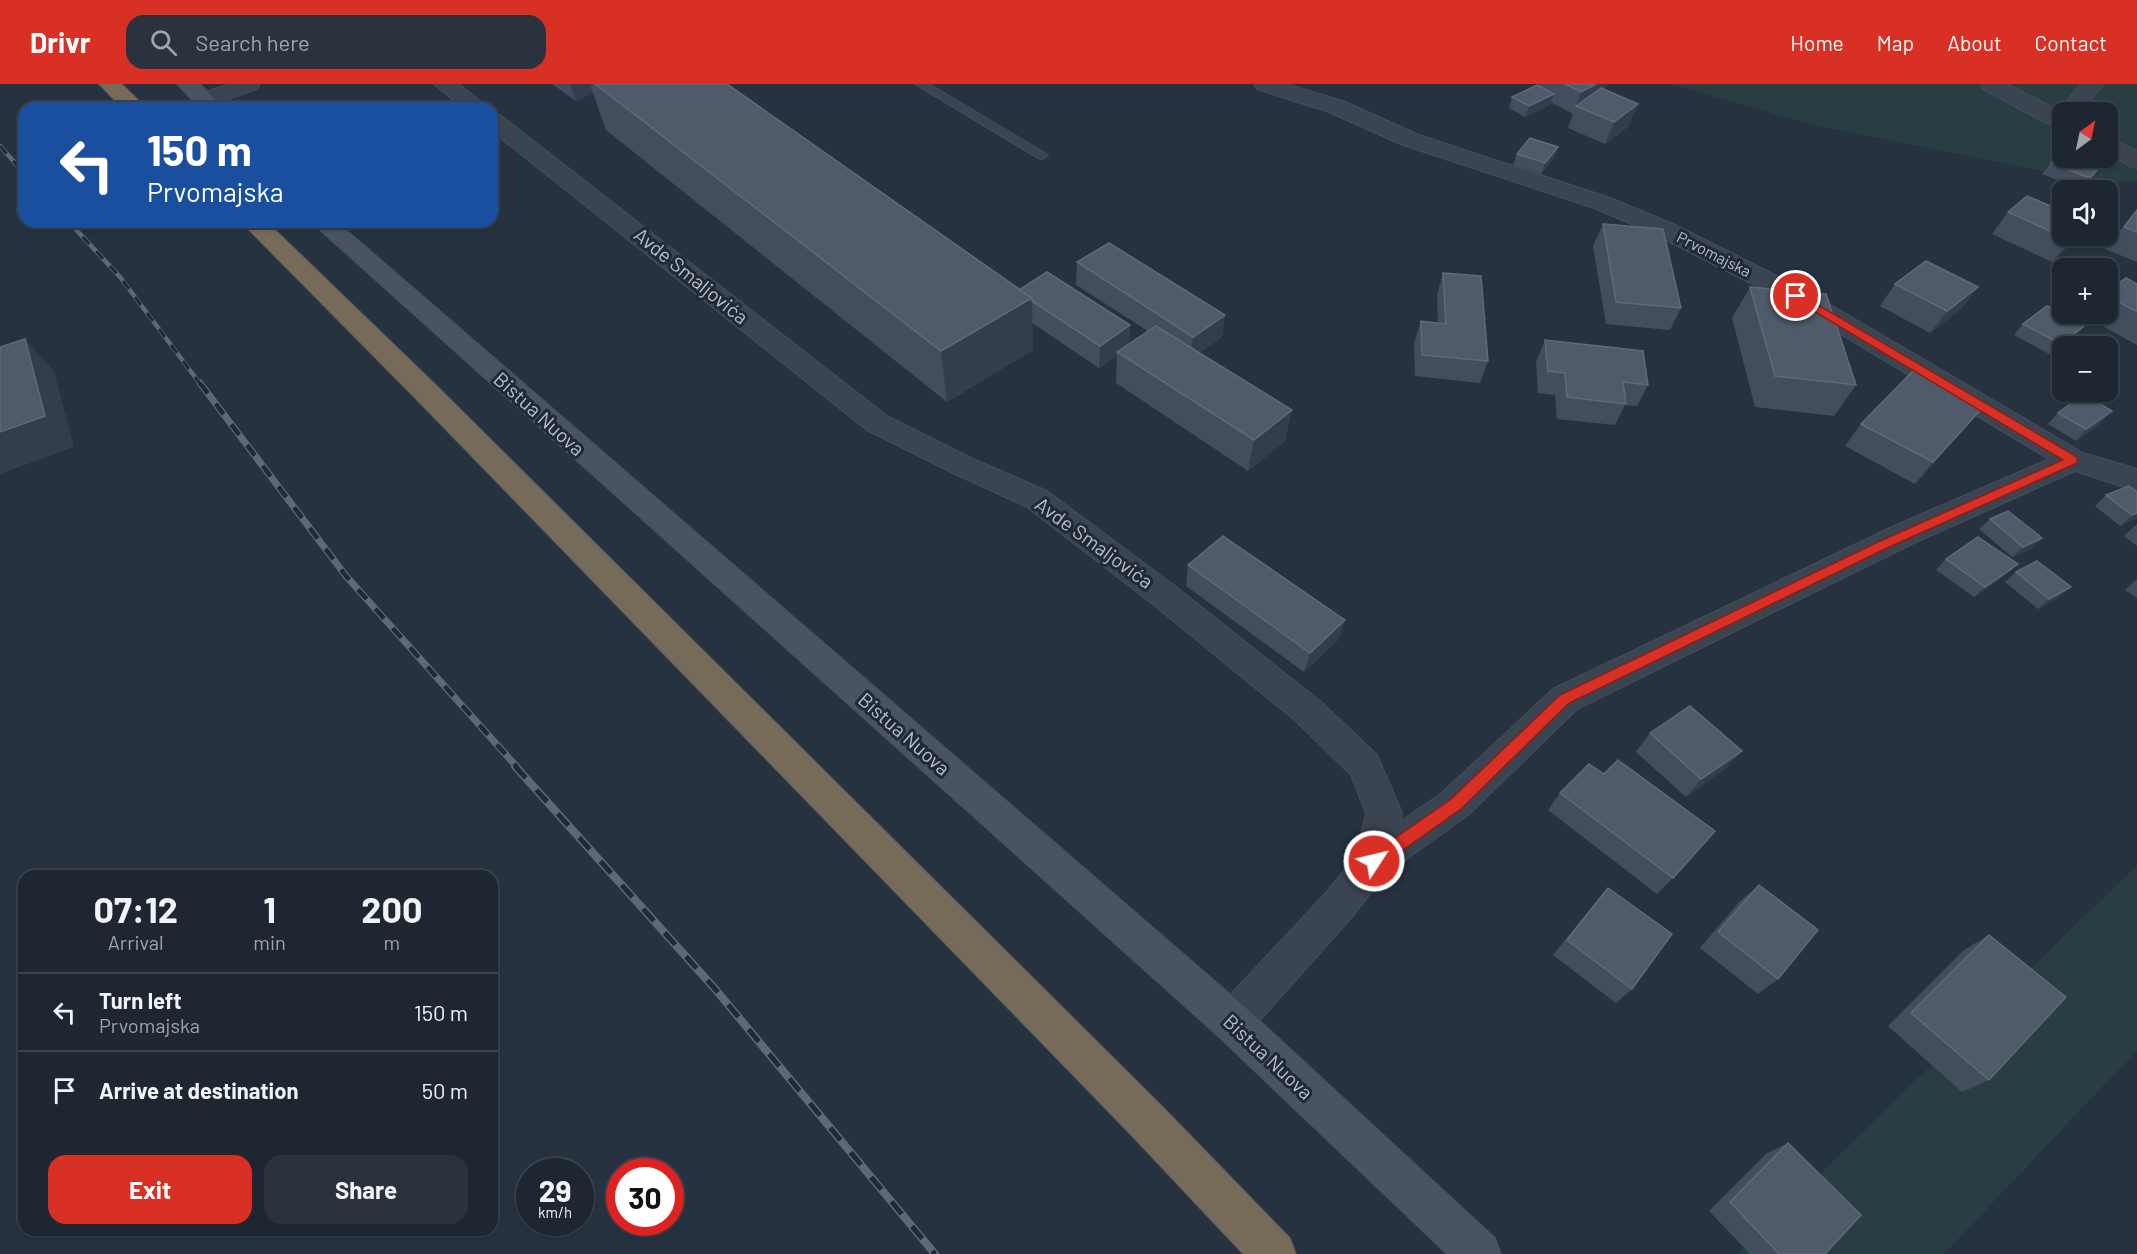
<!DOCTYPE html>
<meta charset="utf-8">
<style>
body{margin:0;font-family:Barlow,sans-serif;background:#2a323d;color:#f1f3f6;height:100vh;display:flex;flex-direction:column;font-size:22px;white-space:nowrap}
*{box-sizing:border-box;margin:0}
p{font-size:20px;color:#a0a5ab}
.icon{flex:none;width:33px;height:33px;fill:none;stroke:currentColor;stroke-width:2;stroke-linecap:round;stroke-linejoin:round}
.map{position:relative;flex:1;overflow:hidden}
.drawer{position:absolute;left:18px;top:786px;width:480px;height:366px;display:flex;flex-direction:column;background:#1d2631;border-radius:18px;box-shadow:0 2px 4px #0004,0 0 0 2px #3b434d}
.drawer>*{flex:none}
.hud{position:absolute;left:18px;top:18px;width:480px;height:126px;border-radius:18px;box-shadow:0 2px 4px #0004,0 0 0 2px #3b434d;background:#1a4fa0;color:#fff;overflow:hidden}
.needle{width:39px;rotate:33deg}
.tools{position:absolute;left:2052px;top:18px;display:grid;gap:12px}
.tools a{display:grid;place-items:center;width:66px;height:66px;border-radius:12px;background:#1d2631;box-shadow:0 2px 4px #0004,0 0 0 2px #3b434d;font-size:30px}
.speed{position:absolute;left:516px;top:1074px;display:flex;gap:12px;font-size:30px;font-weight:700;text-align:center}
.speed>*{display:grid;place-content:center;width:78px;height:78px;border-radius:50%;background:#1d2631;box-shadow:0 2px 4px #0004,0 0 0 2px #3b434d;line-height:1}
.speed small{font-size:15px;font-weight:400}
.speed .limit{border:9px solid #d22;background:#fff;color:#111}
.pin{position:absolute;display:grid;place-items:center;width:51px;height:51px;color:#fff;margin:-26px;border:3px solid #fff;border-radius:50%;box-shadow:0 2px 6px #0007}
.me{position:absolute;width:66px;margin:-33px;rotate:55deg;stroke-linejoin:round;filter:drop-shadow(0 0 4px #0008)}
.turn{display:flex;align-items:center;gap:21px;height:126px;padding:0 30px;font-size:27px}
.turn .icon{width:78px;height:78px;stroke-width:2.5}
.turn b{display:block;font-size:42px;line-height:51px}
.eta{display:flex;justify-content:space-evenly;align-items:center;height:102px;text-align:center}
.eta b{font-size:36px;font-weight:700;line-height:42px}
.cta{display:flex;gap:12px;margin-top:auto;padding:12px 30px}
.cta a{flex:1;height:69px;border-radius:18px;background:#d93025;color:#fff;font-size:24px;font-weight:700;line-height:69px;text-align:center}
.cta a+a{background:#2a323d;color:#f1f3f6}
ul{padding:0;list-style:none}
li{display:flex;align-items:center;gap:18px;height:78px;padding:0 30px;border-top:2px solid #3b434d}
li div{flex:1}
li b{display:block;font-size:22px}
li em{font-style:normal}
header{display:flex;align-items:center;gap:36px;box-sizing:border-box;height:84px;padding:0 30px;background:#d93025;color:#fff}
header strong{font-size:28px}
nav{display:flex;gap:33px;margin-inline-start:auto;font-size:21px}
.search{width:420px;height:54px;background:#2a323d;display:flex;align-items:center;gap:15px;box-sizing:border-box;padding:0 21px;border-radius:18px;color:#a0a5ab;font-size:22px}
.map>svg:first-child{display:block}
</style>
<header>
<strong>Drivr</strong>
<div class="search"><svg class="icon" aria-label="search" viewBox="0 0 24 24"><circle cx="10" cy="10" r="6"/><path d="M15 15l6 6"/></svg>Search here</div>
<nav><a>Home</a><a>Map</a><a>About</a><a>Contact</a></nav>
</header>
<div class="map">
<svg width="2137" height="1170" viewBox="0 0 2137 1170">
<rect width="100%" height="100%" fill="#273241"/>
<g fill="#293e42" fill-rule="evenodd">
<path d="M1671,0H2137V98H2098L1814,41ZM2062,28H2108V74H2062Z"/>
<polygon points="2137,781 2137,966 1944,1170 1738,1170"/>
</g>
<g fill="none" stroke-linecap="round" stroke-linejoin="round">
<g stroke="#454d5a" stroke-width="2">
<polygon id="lane" points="915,0 929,0 1048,71 1042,75 1038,74"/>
</g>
<g stroke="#454d5a" stroke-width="2">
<g id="street">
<polygon points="229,0 260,0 257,5 205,23 197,21 194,16 197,11"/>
<polygon points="434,0 459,0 488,24 463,24"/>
<polygon points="1254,0 1287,0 1345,18 1419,51 1610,114 1673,140 1805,206 2083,369 2137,385 2137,407 2075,387 1914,459 1577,625 1468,731 1387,789 1351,834 1246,952 1232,958 1218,952 1212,938 1218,924 1325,810 1357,770 1366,729 1351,691 1296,637 1154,521 1027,423 951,388 867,346 492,47 492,29 500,31 887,332 971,374 1047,407 1176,503 1320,617 1377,671 1402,729 1400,738 1442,709 1553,605 1892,443 2049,375 1787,218 1655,150 1594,124 1403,61 1329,28 1257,5"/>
<polygon points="1980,0 2007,0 2059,27 2081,0 2104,0 2080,28 2062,28 2062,45 2054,43 1983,5"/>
<polygon points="2108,53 2137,67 2137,84 2129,82 2108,69"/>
</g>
</g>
<g stroke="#454d5a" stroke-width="2">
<g id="secondary">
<polygon points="177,0 200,0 223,24 200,24"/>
<polygon points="311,138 337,138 1246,924 1495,1154 1501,1170 1447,1170 1218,952"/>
</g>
</g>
<g stroke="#464f5b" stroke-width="2">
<g id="highway">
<polygon points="99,0 122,0 146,24 122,24"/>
<polygon points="241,138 267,138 434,299 1162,1022 1290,1154 1296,1170 1243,1170 1132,1052 414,313"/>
</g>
</g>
<use href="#lane" fill="#3b4451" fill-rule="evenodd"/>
<use href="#street" fill="#3b4451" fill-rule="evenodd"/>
<use href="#secondary" fill="#495363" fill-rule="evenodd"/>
<use href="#highway" fill="#766b59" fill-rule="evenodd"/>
<g stroke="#5e6877" stroke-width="4.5">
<g id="rail-far2">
<polyline points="0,62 24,89"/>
<polyline points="69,138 120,193 201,301"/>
</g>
</g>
<g stroke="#5e6877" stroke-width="7">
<polyline id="rail-far1" points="200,299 346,492 517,683"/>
</g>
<g stroke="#5e6877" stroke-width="8">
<polyline id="rail" points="515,682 716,906 935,1170"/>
</g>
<use href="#rail-far2" stroke="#202936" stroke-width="3" stroke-dasharray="10" stroke-linecap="butt"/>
<use href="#rail-far1" stroke="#202936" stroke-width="4.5" stroke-dasharray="13" stroke-linecap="butt"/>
<use href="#rail" stroke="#202936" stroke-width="5" stroke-dasharray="16" stroke-linecap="butt"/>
</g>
<g fill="#424e5e">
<polygon points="552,0 727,0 1019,206 1130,241 1129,260 1148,247 1076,201 1077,178 1225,231 1222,253 1199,269 1285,357 1248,387 1116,299 1117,272 1099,284 1032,239 1033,266 947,318 606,46 593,9 576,17"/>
<polygon points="1539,0 1607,0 1605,6 1629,42 1605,60 1568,44 1573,30 1551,18 1550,21 1525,33 1509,24 1512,13 1538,2"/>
<polygon points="1558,63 1554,74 1541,90 1513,81 1517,70"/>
<polygon points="2051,79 2094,92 2081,105 2042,90"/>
<polygon points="2137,126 2137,178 2105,165"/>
<polygon points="2008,128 2062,152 2078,152 2071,160 2052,178 1992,150"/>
<polygon points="1603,140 1681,224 1670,246 1606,240 1593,162"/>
<polygon points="1443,189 1488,277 1480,299 1415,292 1414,259 1421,237 1438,239 1437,211"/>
<polygon points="1895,200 1978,203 1961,225 1930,249 1880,222"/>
<polygon points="2137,200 2137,261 2084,232 2086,230 2108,230 2108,207"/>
<polygon points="1750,203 1856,301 1834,332 1755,323 1732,234"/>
<polygon points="2023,240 2074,253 2051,271 2014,251"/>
<polygon points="1545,256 1648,301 1637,322 1625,321 1615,341 1557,335 1555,311 1538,309 1536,278"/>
<polygon points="1985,321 1915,400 1845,362 1861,340"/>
<polygon points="2058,329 2102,338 2076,357 2048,340"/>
<polygon points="2137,408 2137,434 2120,442 2095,422 2106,411"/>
<polygon points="1990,435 2042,454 2031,465 2012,473 1979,445"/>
<polygon points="2137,440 2137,462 2124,452"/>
<polygon points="1946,475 2007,490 1974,513 1936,486"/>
<polygon points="1188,481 1345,536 1338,556 1304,588 1186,502"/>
<polygon points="2016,488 2059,513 2038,525 2005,498"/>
<polygon points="2137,495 2137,514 2125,506"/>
<polygon points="1650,649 1742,667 1725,685 1686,713 1636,668"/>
<polygon points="1560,709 1673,794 1657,810 1548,726"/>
<polygon points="1759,801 1778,895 1758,910 1700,864 1740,817"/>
<polygon points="1608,804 1632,905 1616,919 1553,871 1594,820"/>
<polygon points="1989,851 1989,996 1962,1008 1888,942 1964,866"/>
<polygon points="1788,1059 1825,1170 1750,1170 1709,1127 1766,1070"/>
</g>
<g fill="#323e4e">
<polygon points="570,0 590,0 593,9 576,17"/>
<polygon points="1596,0 1607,0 1601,14 1576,22 1573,30 1581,8"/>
<polygon points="1554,10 1550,21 1525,33 1529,22"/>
<polygon points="1638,20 1629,42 1605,60 1614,38"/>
<polygon points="1558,63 1554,74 1541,90 1545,79"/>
<polygon points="2102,80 2094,92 2081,105 2090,94"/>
<polygon points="2074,152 2078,152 2071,160 2052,178"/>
<polygon points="1978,203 1961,225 1930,249 1947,227"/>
<polygon points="1032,214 1033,266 947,318 941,267"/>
<polygon points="1225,231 1222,253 1190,275 1193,253"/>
<polygon points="1130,241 1129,263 1117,268 1117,272 1099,284 1100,262"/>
<polygon points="2084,242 2074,253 2051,271 2061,260"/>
<polygon points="25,255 54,287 74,363 0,390 0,348"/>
<polygon points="1985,321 1967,342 1915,400 1933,378"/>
<polygon points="1292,326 1285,357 1248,387 1254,356"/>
<polygon points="2112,327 2102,338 2076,357 2086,345"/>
<polygon points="2137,429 2137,434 2120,442 2132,431"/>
<polygon points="2042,454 2031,465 2012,473 2023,463"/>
<polygon points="2018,480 2007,490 1974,513 1985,503"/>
<polygon points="2071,503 2059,513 2038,525 2049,515"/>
<polygon points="1345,536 1338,556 1304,588 1310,569"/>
<polygon points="1742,667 1725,685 1686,713 1701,695"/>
</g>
<g fill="#4f5b6a" stroke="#5f6a79" stroke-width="1.5">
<polygon points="595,0 727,0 1032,214 941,267"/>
<polygon points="1565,0 1596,0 1581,8"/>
<polygon points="1537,1 1554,10 1529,22 1512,13"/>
<polygon points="1601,4 1638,20 1614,38 1576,22"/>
<polygon points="1530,54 1558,63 1545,79 1517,70"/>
<polygon points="2062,66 2062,74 2085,74 2102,80 2090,94 2051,79"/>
<polygon points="2027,112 2062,127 2062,152 2074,152 2070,156 2008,128"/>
<polygon points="2137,126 2137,148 2124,143"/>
<polygon points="1603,140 1663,145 1681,224 1616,218"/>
<polygon points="1109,159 1225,231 1193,253 1077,178"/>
<polygon points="1926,177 1978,203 1947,227 1895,200"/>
<polygon points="1047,188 1130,241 1100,262 1032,217 1032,214 1019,206"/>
<polygon points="1443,189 1481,192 1488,277 1422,271 1421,237 1446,240"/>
<polygon points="2126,194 2137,200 2137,228 2108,212 2108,207"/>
<polygon points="1750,203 1826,210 1856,301 1775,292"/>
<polygon points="2047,222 2084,242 2061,260 2023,240"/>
<polygon points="1156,242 1292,326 1254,356 1117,268"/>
<polygon points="25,255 45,332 0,348 0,263"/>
<polygon points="1545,256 1643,267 1648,301 1623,298 1626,320 1567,313 1565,289 1548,287"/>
<polygon points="1915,285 1985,321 1933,378 1861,340"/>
<polygon points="2084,310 2112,327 2086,345 2058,329"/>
<polygon points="2129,402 2137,408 2137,429 2132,431 2106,411"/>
<polygon points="2008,427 2042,454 2023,463 1990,435"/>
<polygon points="1223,452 1345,536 1310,569 1188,481"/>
<polygon points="1978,453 2018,480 1985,503 1946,475"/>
<polygon points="2037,477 2071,503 2049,515 2016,488"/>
<polygon points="1690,622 1742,667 1701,695 1650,649"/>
<polygon points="1618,676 1715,747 1673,794 1560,709 1589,680 1604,690"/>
<polygon points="1759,801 1818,846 1778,895 1718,848"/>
<polygon points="1608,804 1672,850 1632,905 1567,856"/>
<polygon points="1989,851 2066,913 1989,996 1911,929"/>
<polygon points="1788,1059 1861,1131 1825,1170 1779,1170 1730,1118"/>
</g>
<polygon fill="#d93025" stroke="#8d1f18" stroke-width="1.5" points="1796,208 2077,373 2077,379 1887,464 1569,619 1461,725 1380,782 1374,784 1369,782 1367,777 1369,772 1450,716 1560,611 1878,458 2063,376 1792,214 1792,209"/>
<g text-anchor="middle" stroke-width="6" stroke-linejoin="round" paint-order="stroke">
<g font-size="16" fill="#b8bfcb" stroke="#202936">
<text transform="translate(1714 170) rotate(27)" y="6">Prvomajska</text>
</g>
<g font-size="20" fill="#b8bfcb" stroke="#202936">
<text transform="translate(691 192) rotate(39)" y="7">Avde Smaljovića</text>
<text transform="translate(539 330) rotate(42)" y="7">Bistua Nuova</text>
<text transform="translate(1094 459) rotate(36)" y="7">Avde Smaljovića</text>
<text transform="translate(904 650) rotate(41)" y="7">Bistua Nuova</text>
<text transform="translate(1268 973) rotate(43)" y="7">Bistua Nuova</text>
</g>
</g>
</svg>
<div class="tools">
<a><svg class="needle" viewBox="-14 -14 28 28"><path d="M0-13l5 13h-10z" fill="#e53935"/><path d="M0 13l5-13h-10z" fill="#a0a5ab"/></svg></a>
<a><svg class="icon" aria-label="sound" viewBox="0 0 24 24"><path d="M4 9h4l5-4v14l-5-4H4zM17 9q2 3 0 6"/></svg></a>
<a>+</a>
<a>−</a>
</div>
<div class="speed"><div>29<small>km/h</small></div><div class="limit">30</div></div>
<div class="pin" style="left:1796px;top:212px;background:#d93025"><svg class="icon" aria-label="arrive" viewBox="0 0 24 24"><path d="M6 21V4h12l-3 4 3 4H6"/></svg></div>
<svg class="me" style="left:1374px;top:777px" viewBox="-20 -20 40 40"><circle r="17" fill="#d93025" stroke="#fff" stroke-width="3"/><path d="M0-11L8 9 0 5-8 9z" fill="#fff"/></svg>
<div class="hud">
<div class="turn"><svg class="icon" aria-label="left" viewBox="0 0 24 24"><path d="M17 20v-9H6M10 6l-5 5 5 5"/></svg><div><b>150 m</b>Prvomajska</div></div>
</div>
<section class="drawer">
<div class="eta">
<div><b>07:12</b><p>Arrival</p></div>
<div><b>1</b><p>min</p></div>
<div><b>200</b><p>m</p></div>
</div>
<ul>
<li><svg class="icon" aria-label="left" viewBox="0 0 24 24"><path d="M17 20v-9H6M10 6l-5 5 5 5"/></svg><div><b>Turn left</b><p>Prvomajska</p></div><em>150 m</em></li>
<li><svg class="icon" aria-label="arrive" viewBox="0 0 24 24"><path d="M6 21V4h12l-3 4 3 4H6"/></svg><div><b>Arrive at destination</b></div><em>50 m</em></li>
</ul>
<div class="cta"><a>Exit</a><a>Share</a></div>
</section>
</div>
